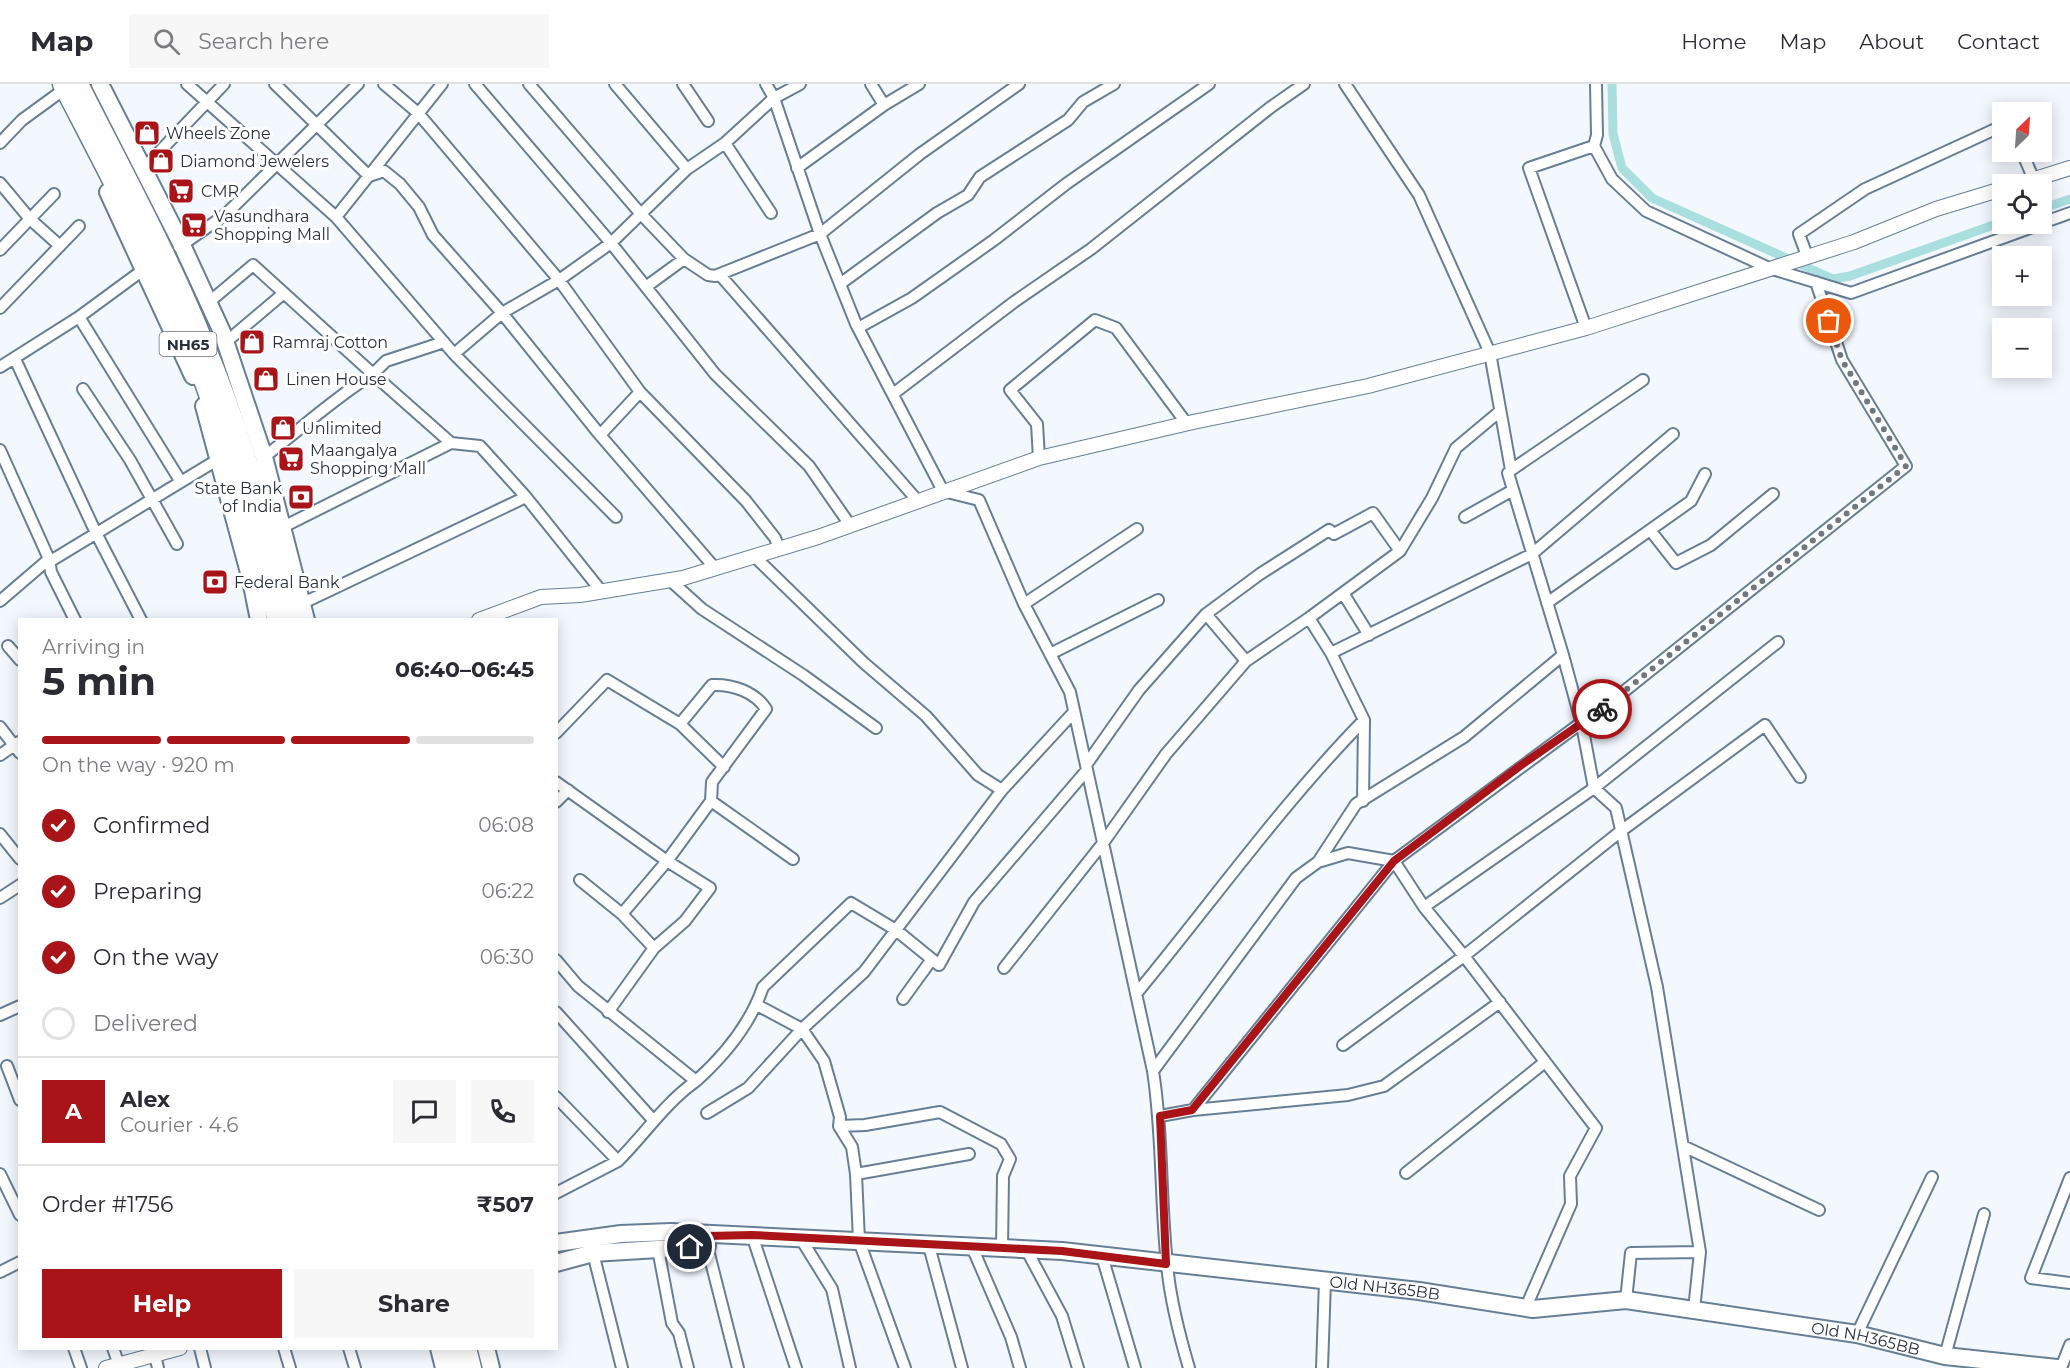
<!DOCTYPE html>
<html lang="en">
<head>
<meta charset="utf-8">
<style>
  :root { --surface:#fff; --page:#f7f7f7; --text:#2b2b33; --muted:#7c7c81; --line:#e1e1e2; --accent:#a81418 }
  body { margin:0; font-family:Montserrat,sans-serif; background:var(--page); color:var(--text); height:100vh; display:flex; flex-direction:column; font-size:22px; white-space:nowrap }
  * { box-sizing:border-box; margin:0 }
  p { font-size:20px; color:var(--muted) }
  .icon { flex:none; width:33px; height:33px; fill:none; stroke:currentColor; stroke-width:2; stroke-linecap:round; stroke-linejoin:round }
  .map { position:relative; flex:1; overflow:hidden }
  .panel { position:absolute; left:18px; top:534px; width:540px; height:732px; display:flex; flex-direction:column; background:var(--surface); border-radius:0px; box-shadow:0 3px 15px #0003 }
  .panel>* { flex:none }
  .needle { width:39px; rotate:25deg }
  .controls { position:absolute; left:1992px; top:18px; display:grid; gap:12px }
  .controls a { display:grid; place-items:center; width:60px; height:60px; border-radius:0px; background:var(--surface); box-shadow:0 3px 15px #0003; font-size:30px }
  .pin { position:absolute; display:grid; place-items:center; width:51px; height:51px; color:#fff; margin:-26px; border:3px solid #fff; border-radius:50%; box-shadow:0 2px 6px #0007 }
  .courier { position:absolute; display:grid; place-items:center; width:60px; height:60px; margin:-30px; border:4px solid #a81418; border-radius:50%; background:#fff; color:#222; box-shadow:0 2px 8px #0007 }
  .summary em { font-style:normal; font-weight:700 }
  .summary div { display:flex; flex-direction:column-reverse }
  .summary { display:flex; align-items:center; justify-content:space-between; height:102px; padding:0 24px }
  h1 { font-size:39px; font-weight:700; line-height:45px }
  .bar { display:grid; grid-template-columns:repeat(4,1fr); gap:9px 6px; align-content:center; height:72px; padding:0 24px }
  .bar i { height:8px; border-radius:4px; background:var(--line) }
  .bar .current { background:var(--accent) }
  .bar p { grid-column:span 4 }
  .line { display:flex; align-items:center; gap:15px; padding:0 24px; border-top:2px solid var(--line) }
  .line div { flex:1 }
  .round { display:grid; place-items:center; flex:none; width:63px; height:63px; border-radius:0px; background:var(--page) }
  ol { padding:0 24px; list-style:none }
  li { display:flex; align-items:center; gap:18px; height:66px }
  li p { margin-inline-start:auto }
  li .icon { padding:6px; border-radius:50%; background:var(--accent); color:#fff; stroke-width:4 }
  li:last-child { color:var(--muted) }
  li i { width:33px; height:33px; border:3px solid var(--line); border-radius:50% }
  .action { display:flex; gap:12px; margin-top:auto; padding:12px 24px }
  .action a { flex:1; height:69px; border-radius:0px; background:var(--accent); color:#fff; font-size:24px; font-weight:700; line-height:69px; text-align:center }
  .action a+a { background:var(--page); color:var(--text) }
  header { display:flex; align-items:center; gap:36px; box-sizing:border-box; height:84px; padding:0 30px; background:var(--surface); border-bottom:2px solid var(--line) }
  header strong { font-size:28px }
  nav { display:flex; gap:33px; margin-inline-start:auto; font-size:21px }
  .search { width:420px; height:54px; background:var(--page); display:flex; align-items:center; gap:15px; box-sizing:border-box; padding:0 21px; border-radius:0px; color:var(--muted); font-size:22px }
  .map>svg:first-child { display:block }
  .lines { fill:none; stroke-linecap:round; stroke-linejoin:round }
  .canal { stroke:#aadfe0; stroke-width:9 }
  .street-casing { stroke:#677e97; stroke-width:14 }
  .secondary-casing { stroke:#677e97; stroke-width:16 }
  .primary-casing { stroke:#677e97; stroke-width:20 }
  .highway-casing { stroke:#677e97; stroke-width:21 }
  .street { stroke:#fff; stroke-width:10 }
  .secondary { stroke:#fff; stroke-width:14 }
  .primary { stroke:#fff; stroke-width:16 }
  .highway { stroke:#fff; stroke-width:18 }
  .done { stroke:#6f7780; stroke-width:6; stroke-dasharray:0 10.8 }
  .route { stroke:#a81418; stroke-width:8 }
  .labels { text-anchor:middle; dominant-baseline:central; stroke-width:6; stroke-linejoin:round; paint-order:stroke }
  .shield { fill:#fff; stroke:#686f76; stroke-width:1.5 }
  .shield-label { font-size:15px; font-weight:bold; fill:#28313c }
  .poi-label { font-size:16px; fill:#28313c; stroke:#fff; text-anchor:start }
  .street-label { font-size:16px; fill:#28313c; stroke:#fff }
</style>
</head>
<body>
<header>
<strong>Map</strong>
<div class="search"><svg class="icon" aria-label="search" viewBox="0 0 24 24"><circle cx="10" cy="10" r="6"/><path d="M15 15l6 6"/></svg>Search here</div>
<nav><a>Home</a><a>Map</a><a>About</a><a>Contact</a></nav>
</header>
<div class="map">
<svg width="2070" height="1284" viewBox="0 0 2070 1284">
  <rect width="100%" height="100%" fill="#f3f8fe"/>
  <g class="lines">
    <!-- canal -->
    <path class="canal" d="M1612 0 1613 50 1622 84 1652 114 1833 195 1850 192 2002 138
      M2042 125 2070 115"/>
    <defs>
      <path id="street" d="M187 0 336 133 454 270 616 433
        M275 0 369 92 384 87 400 100 419 123 433 151 502 229 600 351
        M384 0 418 29 559 196 611 159 715 290 809 382 850 441
        M475 0 611 159 687 85 615 0
        M529 0 640 129 684 175
        M683 0 708 37
        M766 0 774 14 820 150 856 240 943 407 979 416 1024 520 1070 608 1153 987C1163 1051 1160 1116 1167 1180 1170 1216 1179 1250 1189 1284
        M871 0 884 21
        M1345 0 1419 111 1490 269 1511 386 1508 389 1563 571 1582 641 1594 704 1616 724 1657 903 1700 1168 1694 1226
        M0 59 22 36 59 9
        M725 59 771 129
        M1594 62 1612 95 1646 127 1769 184 1851 209 2041 140
        M2022 68 2034 96
        M144 84 224 0
        M797 84 884 21 919 0
        M687 85 725 59 774 14 800 0
        M0 99 30 135 60 162
        M336 133 442 0
        M2042 139 2070 129
        M179 163 225 131 358 0
        M0 166 54 110
        M1807 172 1799 150 1865 105 2002 42
        M720 191 917 416
        M840 200 937 129 968 111 980 93 1068 36 1083 18 1114 0
        M647 202 684 175 708 191 715 192 820 150 920 70 1019 0
        M208 219 253 181 373 290 386 277 444 258
        M0 224 79 142
        M79 233 181 398
        M858 244 912 214 994 156 1066 100 1209 0
        M1586 244 1529 84 1594 62 1597 51 1596 0
        M226 258 284 209
        M454 270 502 229 559 196 640 308 600 351 714 483
        M15 275 96 449 141 536
        M0 283 79 233 147 183
        M83 305 130 376 177 460
        M640 308 746 417 775 454 779 464
        M893 310 1014 218 1091 165 1271 23 1304 0
        M0 366 49 475 51 488 75 536
        M264 373C301 345 334 314 373 290L451 359
        M1039 374 1037 340 1010 306 1095 236 1116 244 1187 340
        M1511 386 1643 296
        M1465 433 1513 406
        M283 443 451 359 480 362 526 413
        M1650 446 1676 479 1711 461 1773 410
        M1400 467 1432 414 1456 364 1499 328
        M754 472 864 579 926 632 978 691 1002 706
        M49 478 217 376
        M671 497 702 525 803 591 876 644
        M1343 509 1369 551
        M0 517 49 475
        M1547 519 1691 417 1705 390
        M301 520 526 413 602 508
        M1024 520 1137 445
        M1206 530 1260 490 1329 446 1334 450 1373 429 1400 467 1309 534
        M8 562 20 576
        M1331 569 1532 470 1673 350
        M1050 570 1158 516
        M1581 639 1394 777 1424 823 1594 704 1778 558
        M680 640 724 683
        M1582 641 1906 382 1842 276 1816 198
        M0 643 20 669
        M556 649 607 596 680 640 712 601C733 600 755 608 766 625L712 698 711 717 793 775
        M0 671 19 658
        M1086 681 1139 606 1206 530 1246 577
        M556 698 667 777 710 804 685 837 654 864 608 928
        M556 718 568 706
        M0 750 20 775
        M580 796 622 830 654 864
        M0 814 20 801
        M1424 823 1464 872 1621 747 1765 641 1800 693
        M622 830 667 777 711 717
        M556 876 578 902 696 997C665 1019 645 1050 618 1077
        M1004 884 1103 759 1166 670 1246 577 1309 534 1331 569 1364 636
        M1136 910C1212 818 1281 721 1364 636L1363 717
        M903 915 932 875
        M757 921 802 945 824 977 840 1033 839 1042 852 1063 856 1090 859 1157 905 1284
        M556 928 654 1037
        M0 931 20 922
        M1343 961 1464 872 1596 1044 1570 1092 1571 1120 1526 1223
        M7 982 20 1016
        M1153 987 1296 794 1318 778 1356 720 1464 653 1563 571
        M696 997C725 971 750 941 763 903L851 819 896 846 939 881 974 818 1087 686
        M556 1013 618 1077 556 1109
        M1193 1026 1348 1011 1384 1002 1500 918
        M707 1029 748 1004 802 945 864 888 1002 706 1073 629
        M1160 1032 1193 1026 1394 777 1348 769 1318 778
        M839 1042 865 1041 940 1028 1001 1060 1010 1075 1003 1092 1002 1165
        M1683 1062 1819 1126
        M1406 1089 1545 978
        M0 1090 20 1131
        M856 1090 969 1070
        M2070 1094 2031 1194 2070 1199
        M752 1151 796 1284
        M801 1155 832 1205 850 1284
        M707 1162 738 1284
        M929 1162 962 1284
        M972 1163 1011 1253 1020 1284
        M658 1165 672 1239 679 1249 688 1284
        M1026 1165 1062 1232 1078 1284
        M593 1169 622 1284
        M1102 1172 1135 1284
        M0 1188 20 1178
        M1626 1216 1631 1169 1700 1168
        M1857 1250 1932 1093
        M74 1264 81 1284
        M113 1264 119 1281
        M200 1264 205 1284
        M284 1264 290 1284
        M349 1264 355 1284
        M155 1271 158 1284
        M1945 1272 1984 1130
        M1322 1284 1325 1197
        M2061 1284 2070 1261"/>
      <path id="secondary" d="M2019 100 2070 84
        M479 536 541 513 580 511 683 494 818 453 1039 374 1193 338 1368 302 1586 244 1854 158 1936 125 2002 105
        M106 1284 180 1264"/>
      <g id="primary">
        <path d="M100 0 182 161 222 248 264 373 306 536"/>
        <path d="M108 108 193 292"/>
        <path d="M204 322 251 496 259 536"/>
        <path id="s1" d="M556 1159 621 1150 671 1148 1062 1167 1419 1207 1533 1225 1626 1216 1857 1250 1945 1272 2057 1284"/>
        <path d="M556 1179 593 1169 707 1162V1152"/>
        <path d="M439 1264 444 1284"/>
        <path d="M486 1264 491 1284"/>
      </g>
      <path id="highway" d="M62 0C110 93 160 186 198 283 230 366 251 451 277 536
        M79 0C122 85 168 169 204 258 242 347 268 442 292 536
        M450 1264 456 1284
        M467 1264 472 1284"/>
    </defs>
    <!-- street casing -->
    <use href="#street" class="street-casing"/>
    <!-- secondary casing -->
    <use href="#secondary" class="secondary-casing"/>
    <!-- primary casing -->
    <use href="#primary" class="primary-casing"/>
    <!-- highway casing -->
    <use href="#highway" class="highway-casing"/>
    <!-- street -->
    <use href="#street" class="street"/>
    <!-- secondary -->
    <use href="#secondary" class="secondary"/>
    <!-- primary -->
    <use href="#primary" class="primary"/>
    <!-- highway -->
    <use href="#highway" class="highway"/>
  </g>
  <g class="lines">
    <!-- done -->
    <path class="done" d="M1602 625 1906 382 1842 276 1829 237"/>
    <!-- route -->
    <path class="route" d="M690 1163 707 1162V1152L752 1151 1062 1167 1166 1180 1160 1032 1192 1026 1394 777 1520 682 1602 625"/>
  </g>
  <!-- icons -->
  <defs>
    <symbol id="shop-square" viewBox="-11 -11 22 22"><rect x="-9" y="-9" width="18" height="18" rx="4" fill="#a81418" stroke="#fff"/><path d="M-5-2.5h2.3a2.7 3.5 0 0 1 5.4 0H5L5.5 6h-11ZM-1.5-2.5h3a1.5 2.3 0 0 0-3 0Z" fill="#fff"/></symbol>
    <symbol id="supermarket-square" viewBox="-11 -11 22 22"><rect x="-9" y="-9" width="18" height="18" rx="4" fill="#a81418" stroke="#fff"/><path d="M-6-5.5h2.5l.6 2H6L4.5 2H-2.5L-4.4-4H-6ZM-1.5 3.2a1.3 1.3 0 1 0 .1 0ZM3 3.2a1.3 1.3 0 1 0 .1 0Z" fill="#fff"/></symbol>
    <symbol id="bank-square" viewBox="-11 -11 22 22"><rect x="-9" y="-9" width="18" height="18" rx="4" fill="#a81418" stroke="#fff"/><path d="M-6-4H6V4H-6ZM0-2.3a2.3 2.3 0 1 0 0 4.6a2.3 2.3 0 1 0 0-4.6Z" fill="#fff"/></symbol>
  </defs>
  <g fill-rule="evenodd">
    <use href="#shop-square" x="132" y="34" width="30" height="30"/>
    <use href="#shop-square" x="146" y="62" width="30" height="30"/>
    <use href="#supermarket-square" x="166" y="92" width="30" height="30"/>
    <use href="#supermarket-square" x="179" y="126" width="30" height="30"/>
    <use href="#shop-square" x="237" y="243" width="30" height="30"/>
    <use href="#shop-square" x="251" y="280" width="30" height="30"/>
    <use href="#shop-square" x="268" y="329" width="30" height="30"/>
    <use href="#supermarket-square" x="276" y="360" width="30" height="30"/>
    <use href="#bank-square" x="286" y="398" width="30" height="30"/>
    <use href="#bank-square" x="200" y="483" width="30" height="30"/>
  </g>
  <g class="labels">
    <!-- shield labels -->
    <rect class="shield" x="159.5" y="248" width="57" height="24" rx="4.5"/>
    <g class="shield-label">
      <text x="188" y="260">NH65</text>
    </g>
    <!-- poi labels -->
    <g class="poi-label">
      <text x="166" y="49">Wheels Zone</text>
      <text x="180" y="77">Diamond Jewelers</text>
      <text x="201" y="107">CMR</text>
      <text x="214" y="132">Vasundhara<tspan x="214" dy="18">Shopping Mall</tspan></text>
      <text x="272" y="258">Ramraj Cotton</text>
      <text x="286" y="295">Linen House</text>
      <text x="302" y="344">Unlimited</text>
      <text x="310" y="366">Maangalya<tspan x="310" dy="18">Shopping Mall</tspan></text>
      <text x="282" y="404" text-anchor="end">State Bank<tspan x="282" dy="18">of India</tspan></text>
      <text x="234" y="498">Federal Bank</text>
    </g>
    <!-- street labels -->
    <g class="street-label">
      <text stroke="none"><textPath href="#s1" startOffset="832">Old NH365BB</textPath></text>
      <text stroke="none"><textPath href="#s1" startOffset="1318">Old NH365BB</textPath></text>
    </g>
  </g>
</svg>
<div class="controls">
<a><svg class="needle" viewBox="-14 -14 28 28"><path d="M0-13l5 13h-10z" fill="#e53935"/><path d="M0 13l5-13h-10z" fill="#7c7c81"/></svg></a>
<a><svg class="icon" aria-label="locate" viewBox="0 0 24 24"><circle cx="12" cy="12" r="6"/><path d="M12 2v4M12 18v4M2 12h4M18 12h4"/></svg></a>
<a>+</a>
<a>−</a>
</div>
<div class="pin" style="left:1829px;top:237px;background:#ea580c"><svg class="icon" aria-label="bag" viewBox="0 0 24 24"><path d="M5 8h14l-1 12H6zM9 8a3 3 0 0 1 6 0"/></svg></div>
<div class="pin" style="left:690px;top:1163px;background:#1f2937"><svg class="icon" aria-label="home" viewBox="0 0 24 24"><path d="M3 11l9-7 9 7M6 9v11h12V9"/></svg></div>
<div class="courier" style="left:1602px;top:625px"><svg class="icon" aria-label="bike" viewBox="0 0 24 24"><circle cx="6" cy="16" r="4"/><circle cx="18" cy="16" r="4"/><path d="M6 16l4-8h5l3 8M10 8l3 8H6M13 5h3"/></svg></div>
<section class="panel">
<div class="summary"><div><h1>5 min</h1><p>Arriving in</p></div><em>06:40–06:45</em></div>
<div class="bar"><i class="current"></i><i class="current"></i><i class="current"></i><i></i><p>On the way · 920 m</p></div>
<ol>
<li><svg class="icon" aria-label="check" viewBox="0 0 24 24"><path d="M5 12l5 5 9-10"/></svg>Confirmed<p>06:08</p></li>
<li><svg class="icon" aria-label="check" viewBox="0 0 24 24"><path d="M5 12l5 5 9-10"/></svg>Preparing<p>06:22</p></li>
<li><svg class="icon" aria-label="check" viewBox="0 0 24 24"><path d="M5 12l5 5 9-10"/></svg>On the way<p>06:30</p></li>
<li><i></i>Delivered</li>
</ol>
<div class="line" style="height:108px"><b class="round" style="background:var(--accent);color:#fff">A</b><div><b>Alex</b><p>Courier · 4.6</p></div><a class="round"><svg class="icon" aria-label="chat" viewBox="0 0 24 24"><path d="M4 5h16v11H9l-5 4z"/></svg></a><a class="round"><svg class="icon" aria-label="phone" viewBox="0 0 24 24"><path d="M5 4h4l2 5-3 2q2 4 5 5l2-3 5 2v4C11 20 4 13 5 4z"/></svg></a></div>
<div class="line" style="height:78px"><div>Order #1756</div><b>₹507</b></div>
<div class="action"><a>Help</a><a>Share</a></div>
</section>
</div>
</body>
</html>
